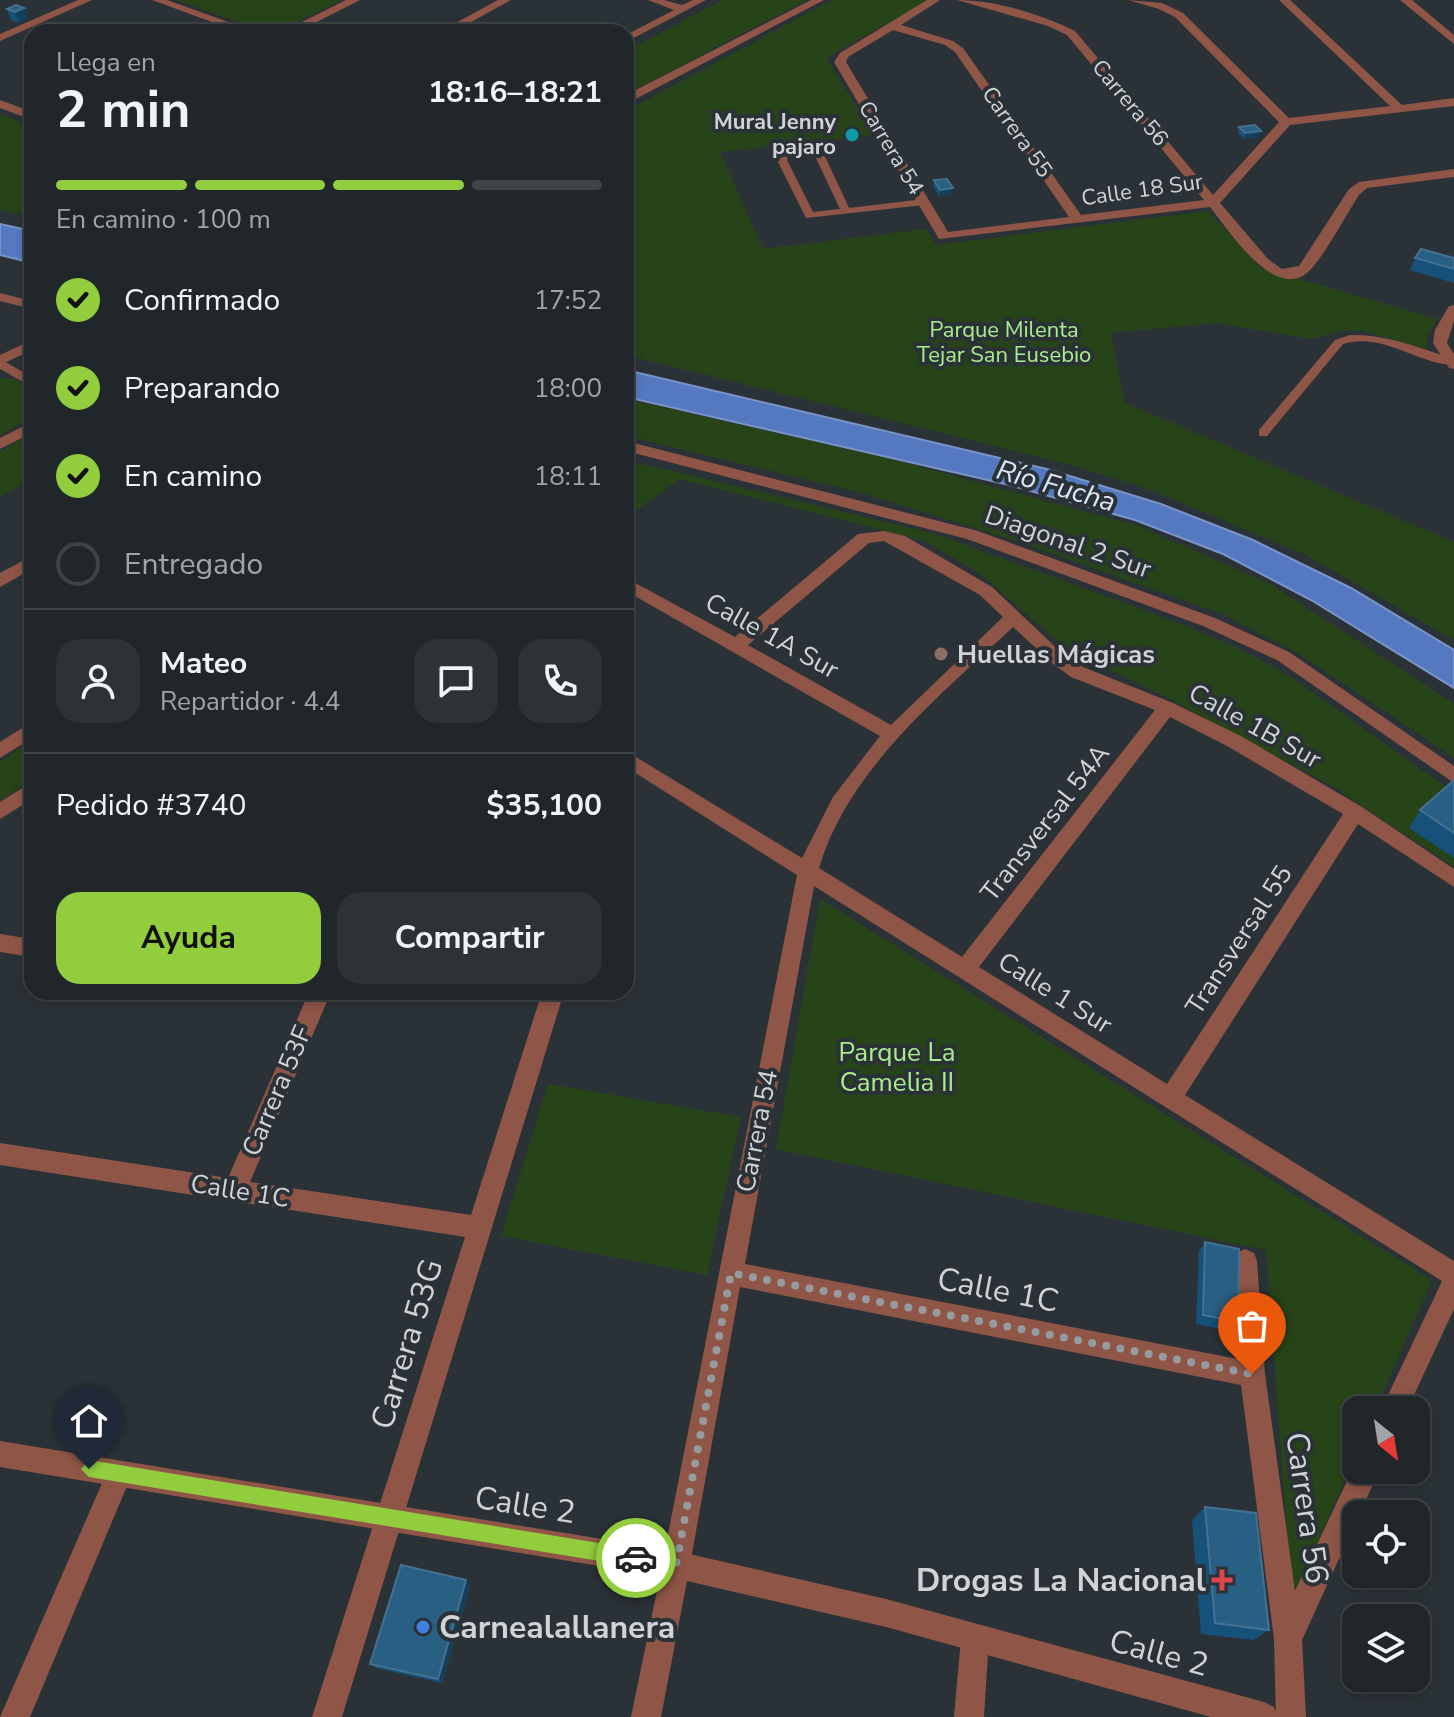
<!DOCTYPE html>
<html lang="es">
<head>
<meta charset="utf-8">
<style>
  :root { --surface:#202629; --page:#2d3235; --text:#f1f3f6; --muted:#a2a5a8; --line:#3d4346; --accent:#92cd3e }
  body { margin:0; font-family:"Nunito Sans",sans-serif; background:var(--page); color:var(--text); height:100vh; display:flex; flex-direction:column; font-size:30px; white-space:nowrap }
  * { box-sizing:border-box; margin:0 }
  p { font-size:26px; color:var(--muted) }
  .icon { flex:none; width:44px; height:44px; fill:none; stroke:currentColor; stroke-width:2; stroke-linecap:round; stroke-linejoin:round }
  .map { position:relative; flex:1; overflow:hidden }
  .drawer { position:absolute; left:24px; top:24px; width:610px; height:976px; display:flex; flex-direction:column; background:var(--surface); border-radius:24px; box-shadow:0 4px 12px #0003,0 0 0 2px var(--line) }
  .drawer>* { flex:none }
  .needle { width:52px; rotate:150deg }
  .fabs { position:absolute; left:1342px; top:1396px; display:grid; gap:16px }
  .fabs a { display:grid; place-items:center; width:88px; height:88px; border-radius:16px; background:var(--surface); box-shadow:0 4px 12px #0003,0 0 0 2px var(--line); font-size:40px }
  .pin { position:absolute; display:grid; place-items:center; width:68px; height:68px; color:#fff; margin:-82px -34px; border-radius:50% 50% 50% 0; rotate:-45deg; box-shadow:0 0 8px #0007 }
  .pin .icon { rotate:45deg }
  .courier { position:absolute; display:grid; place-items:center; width:80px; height:80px; margin:-40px; border:6px solid #92cd3e; border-radius:50%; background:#fff; color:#222; box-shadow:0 2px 10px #0007 }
  .headline em { font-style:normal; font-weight:700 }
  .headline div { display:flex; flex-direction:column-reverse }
  .headline { display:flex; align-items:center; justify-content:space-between; height:136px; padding:0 32px }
  h1 { font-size:52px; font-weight:700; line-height:60px }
  .bar { display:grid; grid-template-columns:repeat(4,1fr); gap:12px 8px; align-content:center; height:96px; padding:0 32px }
  .bar i { height:10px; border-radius:6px; background:var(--line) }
  .bar .selected { background:var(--accent) }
  .bar p { grid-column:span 4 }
  .line { display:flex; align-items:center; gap:20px; padding:0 32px; border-top:2px solid var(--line) }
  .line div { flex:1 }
  .round { display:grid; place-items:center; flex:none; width:84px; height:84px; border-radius:24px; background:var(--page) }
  ol { padding:0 32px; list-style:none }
  li { display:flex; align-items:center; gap:24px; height:88px }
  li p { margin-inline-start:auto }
  li .icon { padding:8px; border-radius:50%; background:var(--accent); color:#111; stroke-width:4 }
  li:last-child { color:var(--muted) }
  li i { width:44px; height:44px; border:4px solid var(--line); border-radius:50% }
  .cta { display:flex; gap:16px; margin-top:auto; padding:16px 32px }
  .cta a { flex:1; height:92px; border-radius:24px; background:var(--accent); color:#111; font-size:32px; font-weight:700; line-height:92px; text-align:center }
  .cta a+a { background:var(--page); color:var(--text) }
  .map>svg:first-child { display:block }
  .green { fill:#274418 }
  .water { fill:#5579c0; stroke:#7a94c7; stroke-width:2 }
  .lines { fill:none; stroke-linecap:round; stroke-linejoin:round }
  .service { fill:#8f5647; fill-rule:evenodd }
  .minor { fill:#8f5647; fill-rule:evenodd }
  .tertiary { fill:#8f5647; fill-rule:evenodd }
  .wall { fill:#155179 }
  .shaded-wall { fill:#153f5a }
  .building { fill:#295f83; stroke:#437191; stroke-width:2 }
  .route { fill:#92cd3e }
  .done { stroke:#969ba0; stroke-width:8; stroke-dasharray:0 14.4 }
  .culture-dot { fill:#0f9aa8; stroke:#2b3237; stroke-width:3 }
  .education-dot { fill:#8d6e63; stroke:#2b3237; stroke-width:3 }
  .health-dot { fill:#e0444e; stroke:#2b3237; stroke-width:3 }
  .shop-dot { fill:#3f7fe0; stroke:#2b3237; stroke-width:3 }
  .labels { text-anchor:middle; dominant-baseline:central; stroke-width:8; stroke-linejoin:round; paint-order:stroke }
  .far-street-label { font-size:22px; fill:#d0d4d8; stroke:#2b3237 }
  .far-poi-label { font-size:22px; font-weight:bold; fill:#d0d4d8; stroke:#2b3237; text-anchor:end }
  .far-park-label { font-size:22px; fill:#aaee8b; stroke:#2b3237 }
  .street-label { font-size:26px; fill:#d0d4d8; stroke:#2b3237 }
  .poi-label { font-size:26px; font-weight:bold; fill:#d0d4d8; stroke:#2b3237; text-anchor:start }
  .park-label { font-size:26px; fill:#aaee8b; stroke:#2b3237 }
  .water-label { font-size:28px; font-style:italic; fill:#dae5f8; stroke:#2b3237 }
  .near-street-label { font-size:32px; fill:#d0d4d8; stroke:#2b3237 }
  .near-poi-label { font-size:32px; font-weight:bold; fill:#d0d4d8; stroke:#2b3237; text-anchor:end }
</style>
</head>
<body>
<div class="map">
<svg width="1454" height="1717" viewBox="0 0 1454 1717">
  <rect width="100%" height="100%" fill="#2b3237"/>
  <!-- green -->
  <path class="green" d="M176 0H342L276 32H267Z
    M723 0H807L626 94V51Z
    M832 0H929L829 56 828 61 874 135 720 152 763 249 926 229 936 245 1208 211 1261 268 1437 319 1427 337V349L1363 331H1339L1311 339 1216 323 1111 333 1125 403 1454 542V640L1306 555 1151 490 1075 466 626 355V111Z
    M0 114 32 127V217L0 210Z
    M0 378 16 380 32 392V418L0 435Z
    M626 399 895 460 1139 526 1272 585 1454 704V758L1298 653 1222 614 1020 542 862 493 626 436Z
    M32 434V479L0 497V451Z
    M626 460 932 533 1171 620 1238 648 1290 676 1454 793V867L1334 787 1164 696 1065 648 982 575 925 541 680 479 626 518Z
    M32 740V778L0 801V762Z
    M820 899 1432 1280 1375 1410H1356V1454L1292 1601 1266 1250 776 1149Z
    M548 1084 741 1117 707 1275 501 1236Z"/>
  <!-- water -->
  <path class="water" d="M0 224 32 231V263L0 255Z
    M626 370 1047 469 1161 504 1253 540 1351 588 1454 650V688L1311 600 1223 554 1135 520 1005 484 626 397Z"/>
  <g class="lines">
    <!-- service -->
    <path class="service" d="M810 145 823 152 849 208 924 199 929 202 924 205 806 218 777 160 785 148ZM809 151 814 154 840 209 813 212 787 160 791 153Z
      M1350 335C1386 334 1420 348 1454 359V365C1417 364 1382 332 1343 344L1267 436H1259V430L1335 340Z"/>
    <!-- minor -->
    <path class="minor" d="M78 0H92L0 41V34Z
      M152 0H167L256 32H239Z
      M346 0H360L297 32H282Z
      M498 0H511L453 32H439Z
      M927 0H940L901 25 953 41 963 48 1081 215 1204 200 1067 35 1048 26 957 0C995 0 1040 14 1075 31L1213 195 1279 122 1175 17 1159 9 1128 0 1162 3 1183 13 1289 118 1390 106 1279 0H1290L1402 105 1454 98V106L1290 125 1220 203 1268 259 1282 269 1299 266 1349 189 1359 182 1454 169V177L1367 188 1359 195C1347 213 1323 259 1308 272 1274 302 1228 229 1210 207L939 239 834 62 840 53ZM893 30 945 45 955 52 1069 217 948 232 846 62 848 57Z
      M1400 0H1412L1454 35V44Z
      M0 100 32 112V120L0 108Z
      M1454 305V321L1447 343 1454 354V369L1449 368 1433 343 1435 330 1449 306Z
      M0 359 32 377V387L0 369Z
      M626 441 978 531 1215 618 1289 652 1454 766V783L1277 660 1203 626 967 539 626 451Z
      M884 531 905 536 992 587 1064 655 1083 667 1173 703 1241 736 1362 807 1454 869V887L1358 824 1185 1095 1454 1261V1309L1407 1410H1381L1442 1281 814 886 745 1264 1238 1359 1233 1261 1236 1253 1245 1249 1254 1253 1257 1261 1265 1374 1295 1591 1356 1462V1470H1379L1360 1514H1356V1522L1302 1640 1306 1717H1276L1274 1639 1241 1385 740 1287 690 1565 686 1575 676 1579 666 1575 662 1565 797 875 626 767V751L802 858 833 797 880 736 626 591V578L735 637 858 534ZM884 541 980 595 1003 617 891 725 748 645 869 543ZM1013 627 1052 663 1071 677 1155 710 962 957 819 868C848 769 941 695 1013 627ZM1170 717 1227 746 1343 814 1167 1084 979 967Z
      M32 556V569L0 587V573Z
      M32 722V738L0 758V742Z
      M32 782V799L0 819V802Z
      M0 934 32 939V957L0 952Z
      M309 992H331L250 1182 471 1215 542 992H564L342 1717H312L465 1237 0 1165V1143L228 1178Z
      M119 1461 128 1465 132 1474 30 1717H0L110 1465Z
      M975 1624 985 1628 989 1638 984 1717H954L961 1638 965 1628Z"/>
    <!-- tertiary -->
    <path class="tertiary" d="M648 0H664L682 5 693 0H706L626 42V35L674 10Z
      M811 0H824L626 104V95Z
      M0 293 32 301V309L0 301Z
      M32 340V350L0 365V355Z
      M32 422V433L0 449V438Z
      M0 1441 676 1551 886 1599 1264 1702 1274 1707 1279 1717H1211L886 1627 687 1581 661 1717H631L660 1576 0 1467Z"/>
  </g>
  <!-- wall -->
  <path class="wall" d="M24 8 28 19 19 23 11 20 7 9Z
    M1239 127 1261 131 1259 137 1244 139 1238 133Z
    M934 180 952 194 939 196 933 186Z
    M1415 258H1454V283L1410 270Z
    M1454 780V858L1409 828 1420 810Z
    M1205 1242 1238 1322 1231 1331 1196 1324 1199 1251Z
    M1205 1507 1269 1630 1253 1640 1201 1634 1192 1520Z
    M466 1580 470 1586 442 1683 376 1668 370 1664Z"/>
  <!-- shaded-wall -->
  <path class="shaded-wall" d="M24 8 28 19 19 23 15 12Z
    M1261 131 1259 137 1244 139 1245 133Z
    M953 188 952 194 939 196 940 190Z
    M466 1580 470 1586 442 1683 438 1679Z"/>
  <!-- building -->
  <path class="building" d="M16 5 24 8 15 12 7 9Z
    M93 26 101 29 94 32 83 30Z
    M334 29 343 32H329Z
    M1255 125 1261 131 1245 133 1239 127Z
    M947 179 953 188 940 190 934 180Z
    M1421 249 1454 258V269L1415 258Z
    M1454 780V833L1420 810Z
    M1205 1242 1239 1249 1238 1322 1203 1315Z
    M1205 1507 1256 1513 1269 1630 1215 1623Z
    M401 1565 466 1580 438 1679 370 1664Z"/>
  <!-- route -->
  <path class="route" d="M89 1460 636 1549 645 1558 636 1567 89 1477 81 1469Z"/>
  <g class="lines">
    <!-- done -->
    <path class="done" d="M636 1558 676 1565 731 1273 1252 1374"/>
  </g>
  <!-- markers -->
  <circle class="culture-dot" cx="852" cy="135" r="8"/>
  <circle class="education-dot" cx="941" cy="654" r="8"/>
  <path class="health-dot" d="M1218 1568h8v8h8v8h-8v8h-8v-8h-8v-8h8z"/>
  <circle class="shop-dot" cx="423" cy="1627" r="8"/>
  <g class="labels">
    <!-- far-street labels -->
    <g class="far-street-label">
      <text transform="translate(1130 103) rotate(50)">Carrera 56</text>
      <text transform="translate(1017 132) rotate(55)">Carrera 55</text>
      <text transform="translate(891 148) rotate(59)">Carrera 54</text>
      <text transform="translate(1142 190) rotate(-8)">Calle 18 Sur</text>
    </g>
    <!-- far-poi labels -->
    <g class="far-poi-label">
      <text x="836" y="122">Mural Jenny<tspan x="836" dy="25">pajaro</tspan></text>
    </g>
    <!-- far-park labels -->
    <g class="far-park-label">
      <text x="1004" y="330">Parque Milenta<tspan x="1004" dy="25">Tejar San Eusebio</tspan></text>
    </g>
    <!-- street labels -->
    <g class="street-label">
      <text transform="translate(1068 542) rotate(19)">Diagonal 2 Sur</text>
      <text transform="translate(772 636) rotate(29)">Calle 1A Sur</text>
      <text transform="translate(1255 726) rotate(29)">Calle 1B Sur</text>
      <text transform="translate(1045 823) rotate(-52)">Transversal 54A</text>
      <text transform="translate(1239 940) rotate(-57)">Transversal 55</text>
      <text transform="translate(1055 993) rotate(32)">Calle 1 Sur</text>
      <text transform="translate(277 1091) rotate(-67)">Carrera 53F</text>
      <text transform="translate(757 1131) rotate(-79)">Carrera 54</text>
      <text transform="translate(240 1191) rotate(9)">Calle 1C</text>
    </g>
    <!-- poi labels -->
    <g class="poi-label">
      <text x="957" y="654">Huellas Mágicas</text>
    </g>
    <!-- park labels -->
    <g class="park-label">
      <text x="897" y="1052">Parque La<tspan x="897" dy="30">Camelia II</tspan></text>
    </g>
    <!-- water labels -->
    <g class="water-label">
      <text transform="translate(1056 486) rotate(16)">Río Fucha</text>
    </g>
    <!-- near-street labels -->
    <g class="near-street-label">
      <text transform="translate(998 1290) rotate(11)">Calle 1C</text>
      <text transform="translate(407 1344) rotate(-73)">Carrera 53G</text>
      <text transform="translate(525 1505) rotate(9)">Calle 2</text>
      <text transform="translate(1307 1508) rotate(82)">Carrera 56</text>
      <text transform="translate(1159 1653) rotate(15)">Calle 2</text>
    </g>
    <!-- near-poi labels -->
    <g class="near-poi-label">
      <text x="1206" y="1580">Drogas La Nacional</text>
      <text x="439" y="1627" text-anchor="start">Carnealallanera</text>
    </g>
  </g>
</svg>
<div class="fabs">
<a><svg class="needle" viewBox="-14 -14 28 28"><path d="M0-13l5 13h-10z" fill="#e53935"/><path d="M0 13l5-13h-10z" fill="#a2a5a8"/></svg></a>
<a><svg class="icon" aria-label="locate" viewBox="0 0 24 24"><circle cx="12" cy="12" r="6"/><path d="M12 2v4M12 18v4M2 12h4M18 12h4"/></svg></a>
<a><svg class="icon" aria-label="layers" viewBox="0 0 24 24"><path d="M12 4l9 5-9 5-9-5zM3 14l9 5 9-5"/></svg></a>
</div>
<div class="pin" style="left:1252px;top:1374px;background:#ea580c"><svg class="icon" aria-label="bag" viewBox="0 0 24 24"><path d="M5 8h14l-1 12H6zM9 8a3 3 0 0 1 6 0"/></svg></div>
<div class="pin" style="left:89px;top:1469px;background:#1f2937"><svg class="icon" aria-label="home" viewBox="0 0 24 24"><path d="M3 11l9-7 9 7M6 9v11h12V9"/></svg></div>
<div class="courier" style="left:636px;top:1558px"><svg class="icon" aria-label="car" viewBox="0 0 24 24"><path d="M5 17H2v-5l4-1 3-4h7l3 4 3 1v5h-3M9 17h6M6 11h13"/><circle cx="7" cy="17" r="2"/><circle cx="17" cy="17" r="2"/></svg></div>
<section class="drawer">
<div class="headline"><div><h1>2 min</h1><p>Llega en</p></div><em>18:16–18:21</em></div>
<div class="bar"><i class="selected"></i><i class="selected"></i><i class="selected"></i><i></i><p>En camino · 100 m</p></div>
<ol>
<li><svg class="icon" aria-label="check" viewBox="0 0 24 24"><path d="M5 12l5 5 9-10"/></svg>Confirmado<p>17:52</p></li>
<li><svg class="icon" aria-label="check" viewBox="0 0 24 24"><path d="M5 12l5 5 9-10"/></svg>Preparando<p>18:00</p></li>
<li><svg class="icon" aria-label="check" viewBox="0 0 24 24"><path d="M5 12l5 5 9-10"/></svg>En camino<p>18:11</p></li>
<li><i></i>Entregado</li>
</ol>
<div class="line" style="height:144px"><a class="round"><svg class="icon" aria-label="person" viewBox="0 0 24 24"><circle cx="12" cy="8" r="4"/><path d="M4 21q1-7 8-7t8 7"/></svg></a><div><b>Mateo</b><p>Repartidor · 4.4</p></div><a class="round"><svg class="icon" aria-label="chat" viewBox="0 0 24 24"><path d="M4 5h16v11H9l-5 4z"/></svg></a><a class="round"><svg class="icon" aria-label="phone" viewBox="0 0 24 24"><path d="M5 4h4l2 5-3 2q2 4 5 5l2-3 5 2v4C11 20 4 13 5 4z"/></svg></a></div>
<div class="line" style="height:104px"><div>Pedido #3740</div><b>$35,100</b></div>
<div class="cta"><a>Ayuda</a><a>Compartir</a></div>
</section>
</div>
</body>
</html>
